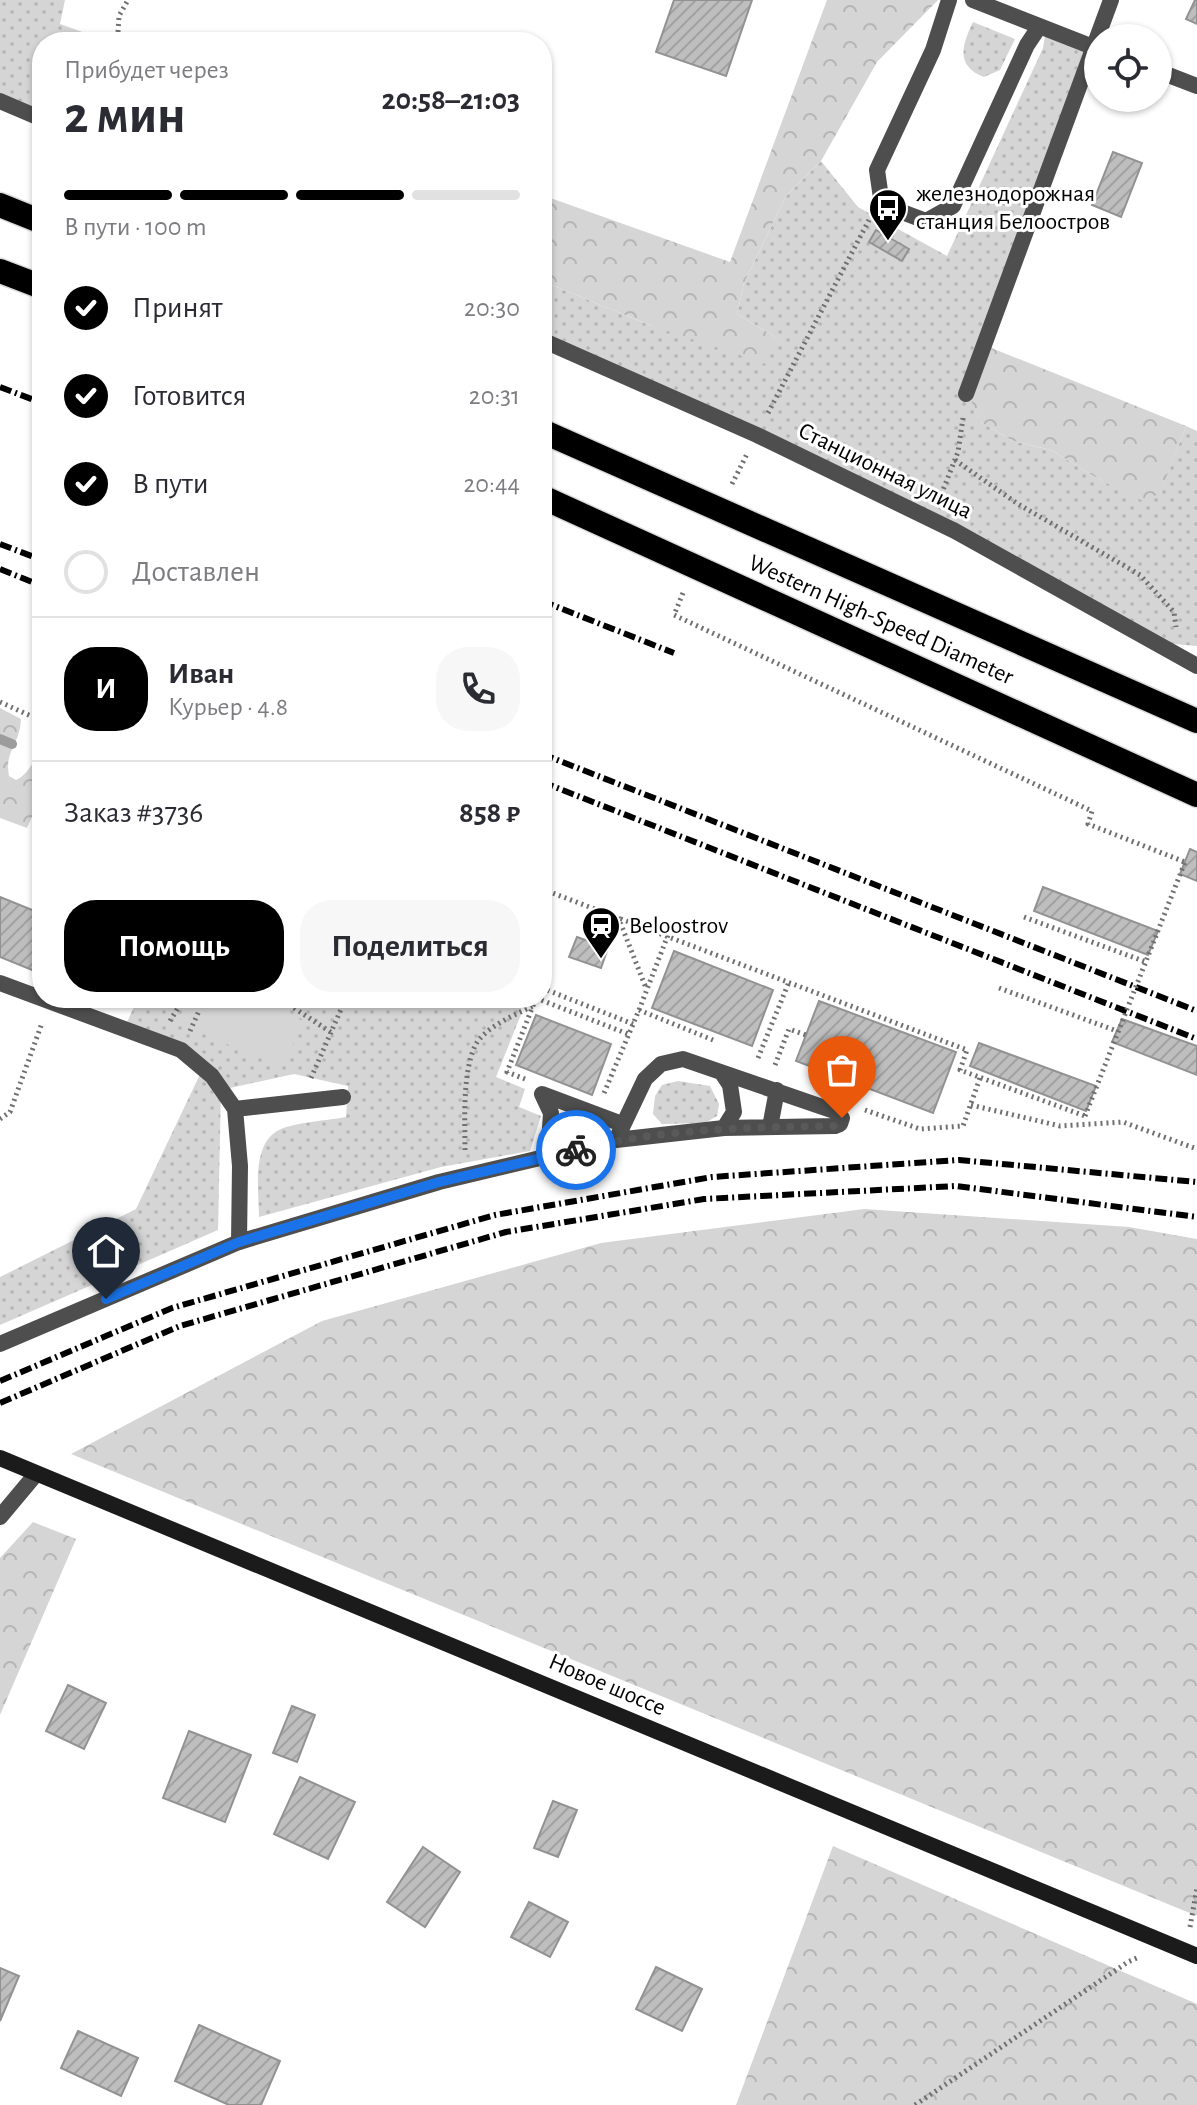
<!DOCTYPE html>
<html lang="ru">
<head>
<meta charset="utf-8">
<style>
  :root { --surface:#fff; --page:#f7f7f7; --text:#2b2b33; --muted:#7c7c81; --line:#e1e1e2; --accent:#000 }
  body { margin:0; font-family:"Alegreya Sans",sans-serif; background:var(--page); color:var(--text); height:100vh; display:flex; flex-direction:column; font-size:30px; white-space:nowrap }
  * { box-sizing:border-box; margin:0 }
  p { font-size:26px; color:var(--muted) }
  .icon { flex:none; width:44px; height:44px; fill:none; stroke:currentColor; stroke-width:2; stroke-linecap:round; stroke-linejoin:round }
  .map { position:relative; flex:1; overflow:hidden }
  .panel { position:absolute; left:32px; top:32px; width:520px; height:976px; display:flex; flex-direction:column; background:var(--surface); border-radius:32px; box-shadow:0 2px 6px #0004 }
  .panel>* { flex:none }
  .tools { position:absolute; left:1084px; top:24px; display:grid; gap:16px }
  .tools a { display:grid; place-items:center; width:88px; height:88px; border-radius:50%; background:var(--surface); box-shadow:0 2px 6px #0004; font-size:40px }
  .pin { position:absolute; display:grid; place-items:center; width:68px; height:68px; color:#fff; margin:-82px -34px; border-radius:50% 50% 50% 0; rotate:-45deg; box-shadow:0 0 8px #0007 }
  .pin .icon { rotate:45deg }
  .courier { position:absolute; display:grid; place-items:center; width:80px; height:80px; margin:-40px; border:6px solid #1a73e8; border-radius:50%; background:#fff; color:#222; box-shadow:0 2px 10px #0007 }
  .head em { font-style:normal; font-weight:700 }
  .head div { display:flex; flex-direction:column-reverse }
  .head { display:flex; align-items:center; justify-content:space-between; height:136px; padding:0 32px }
  h1 { font-size:52px; font-weight:700; line-height:60px }
  .bar { display:grid; grid-template-columns:repeat(4,1fr); gap:12px 8px; align-content:center; height:96px; padding:0 32px }
  .bar i { height:10px; border-radius:6px; background:var(--line) }
  .bar .on { background:var(--accent) }
  .bar p { grid-column:span 4 }
  .line { display:flex; align-items:center; gap:20px; padding:0 32px; border-top:2px solid var(--line) }
  .line div { flex:1 }
  .round { display:grid; place-items:center; flex:none; width:84px; height:84px; border-radius:32px; background:var(--page) }
  ol { padding:0 32px; list-style:none }
  li { display:flex; align-items:center; gap:24px; height:88px }
  li p { margin-inline-start:auto }
  li .icon { padding:8px; border-radius:50%; background:var(--accent); color:#fff; stroke-width:4 }
  li:last-child { color:var(--muted) }
  li i { width:44px; height:44px; border:4px solid var(--line); border-radius:50% }
  .cta { display:flex; gap:16px; margin-top:auto; padding:16px 32px }
  .cta a { flex:1; height:92px; border-radius:32px; background:var(--accent); color:#fff; font-size:32px; font-weight:700; line-height:92px; text-align:center }
  .cta a+a { background:var(--page); color:var(--text) }
  .map>svg:first-child { display:block }
  .grass { fill:url(#grass-dots) }
  .forest { fill:url(#forest-crowns) }
  .green { fill:#d5d5d5 }
  .lines { fill:none; stroke-linecap:round; stroke-linejoin:round }
  .stream { stroke:#9c9c9c; stroke-width:10 }
  .building { fill:url(#building-hatch); stroke:#929292; stroke-width:2 }
  .highway-casing { stroke:#dbdbdb; stroke-width:27 }
  .path { stroke:#707070; stroke-width:5; stroke-dasharray:2 4; stroke-linecap:butt }
  .lane { stroke:#4e4e4e; stroke-width:16 }
  .street { stroke:#4e4e4e; stroke-width:16 }
  .secondary { stroke:#1b1b1b; stroke-width:16 }
  .highway { stroke:#000; stroke-width:24 }
  .rail { stroke:#000; stroke-width:6; stroke-dasharray:12 4 2 4; stroke-linecap:butt }
  .path-bridge { stroke:#707070; stroke-width:5; stroke-dasharray:2 4; stroke-linecap:butt }
  .done { stroke:#595959; stroke-width:8; stroke-dasharray:0 14.4 }
  .route { stroke:#1a73e8; stroke-width:10 }
  .labels { text-anchor:middle; dominant-baseline:central; stroke-width:6; stroke-linejoin:round; paint-order:stroke }
  .poi-label { font-size:24px; fill:#000; stroke:#fff; text-anchor:start }
  .street-label { font-size:24px; fill:#000; stroke:#fff }
</style>
</head>
<body>
<div class="map">
<svg width="1197" height="2105" viewBox="0 0 1197 2105">
  <defs>
    <pattern id="grass-dots" width="8" height="8" patternUnits="userSpaceOnUse" patternTransform="scale(2)"><rect width="8" height="8" fill="#d5d5d5"/><path d="M2 2h.1M6 6h.1" fill="none" stroke="#b5b5b5" stroke-width="1.8" stroke-linecap="round"/></pattern>
    <pattern id="forest-crowns" width="20" height="18" patternUnits="userSpaceOnUse" patternTransform="scale(2)"><rect width="20" height="18" fill="#d5d5d5"/><path d="M2 6a3 3 0 1 1 6 0M12 15a3 3 0 1 1 6 0" fill="none" stroke="#b5b5b5"/></pattern>
    <pattern id="building-hatch" width="6" height="6" patternUnits="userSpaceOnUse" patternTransform="scale(2)"><rect width="6" height="6" fill="#bebebe"/><path d="M-1 1l2-2M0 6l6-6M5 7l2-2" fill="none" stroke="#a2a2a2"/></pattern>
  </defs>
  <rect width="100%" height="100%" fill="#fff"/>
  <!-- grass -->
  <path class="grass" d="M0 0H65L60 24 99 38 94 42H42V119L0 101Z
    M973 22 1015 39 1000 70 984 77C955 66 962 45 973 22Z
    M1046 30 1089 46 968 390 979 421 1013 441 1051 450 1102 481 1160 493 1186 426 1197 431V646L1150 642 955 531 542 340V281L652 326 777 338 737 314 744 283 786 196 821 161 858 207 947 256 1043 48Z
    M138 998H517L522 1012 496 1077 525 1089 519 1107 541 1116 530 1151 441 1167 259 1217C259 1191 251 1144 279 1130 291 1123 331 1120 346 1117L348 1086 294 1074 221 1090 218 1230 0 1325V1277L136 1209 202 1070 124 1029Z
    M678 1081 710 1086 719 1104 717 1116 705 1123 662 1124 653 1114 655 1096 662 1085Z
    M569 1112 602 1125 600 1132 580 1139 565 1137 556 1124 560 1115Z"/>
  <!-- forest -->
  <path class="forest" d="M827 0H938L877 62 821 161 786 196 744 283 737 314 777 338 766 364 652 326 542 281V195L730 262Z
    M984 345 1186 426 1160 494 1141 500 1102 481 1051 450 1013 441 979 421 967 390Z
    M0 708 21 719C20 745 4 751 9 776L16 780C28 775 31 762 42 754V809L35 810 27 828 0 818Z
    M864 1209 1129 1227 1197 1239V1916L71 1454 322 1321 601 1243Z
    M33 1522 76 1539 0 1715V1558Z
    M833 1846 1197 2004V2105H736Z"/>
  <!-- green -->
  <path class="green" d="M194 998H251L303 1021 285 1065H276L182 1025Z"/>
  <g class="lines">
    <!-- stream -->
    <path class="stream" d="M0 739 12 744"/>
  </g>
  <!-- building -->
  <path class="building" d="M674 0H752L726 76 656 52Z
    M1195 0H1197V24L1186 19Z
    M1113 152 1142 163 1121 217 1092 205Z
    M876 230 909 249 902 261 869 242Z
    M1190 849 1197 852V881L1180 874Z
    M1043 887 1158 931 1148 955 1034 911Z
    M0 897 42 914V974L0 957Z
    M577 937 608 948 601 968 569 957Z
    M674 951 773 990 752 1046 652 1008Z
    M819 1001 956 1052 933 1113 796 1061Z
    M536 1015 611 1044 592 1095 516 1065Z
    M1122 1019 1197 1046V1075L1112 1042Z
    M979 1043 1096 1086 1086 1111 970 1066Z
    M68 1685 106 1703 84 1749 46 1731Z
    M292 1706 315 1715 297 1762 273 1753Z
    M189 1731 251 1755 225 1822 163 1798Z
    M300 1777 355 1802 328 1859 274 1834Z
    M553 1801 577 1810 558 1857 534 1848Z
    M423 1847 460 1872 425 1927 387 1902Z
    M529 1902 568 1922 550 1957 511 1937Z
    M656 1967 702 1989 682 2031 636 2009Z
    M0 1968 19 1976 0 2021Z
    M199 2025 280 2061 261 2105H229L175 2081Z
    M78 2031 138 2058 121 2096 61 2068Z"/>
  <g class="lines">
    <defs>
      <path id="highway" d="M0 205 42 222
        M0 271 42 287
        M542 431 1197 721
        M542 497 1197 795"/>
    </defs>
    <!-- highway casing -->
    <use href="#highway" class="highway-casing"/>
    <!-- path -->
    <path class="path" d="M118 32 119 16 128 0
      M768 413 869 220
      M955 460 1018 504 1140 575 1174 612 1176 627
      M732 484 747 454
      M939 500 958 452 963 418
      M683 593 674 615 1092 811 1088 824 1185 862
      M0 702 42 721
      M542 889 967 1050 960 1070 1085 1116
      M618 917 646 988
      M1024 917 1146 962
      M542 988 633 1024
      M999 988 1117 1031
      M279 998 332 1033
      M536 998 628 1034
      M639 1010 668 935
      M170 1021 184 998
      M190 1031 199 1011
      M758 1058 789 982
      M775 1065 789 1029 806 1035
      M311 1078 346 998
      M525 1079 507 1072 536 998
      M604 1093 639 1010 713 1040
      M971 1105 1060 1126 1123 1122 1197 1149
      M865 1110 920 1129 963 1126 980 1078
      M0 1119 10 1112 42 1023
      M465 1150C465 1121 462 1071 476 1044 486 1027 516 1014 533 1006
      M1190 1927 1197 1888
      M915 2105 1128 1962 1139 1957"/>
    <!-- lane -->
    <path class="lane" d="M949 0 933 50 877 170 881 198 902 212 926 221 953 206 1027 45 1039 27
      M0 101 42 119
      M542 340 757 435 955 531 1197 666
      M0 983 181 1050 212 1076 235 1109 240 1166 239 1242 439 1182 616 1140 724 1128 835 1126 840 1124 842 1118 837 1112 683 1059 661 1064 645 1079 616 1140
      M722 1073 730 1085 734 1112 724 1128
      M235 1109 343 1097
      M770 1127 777 1090
      M548 1157 551 1113 542 1094 622 1124"/>
    <!-- street -->
    <path class="street" d="M973 0 1098 49
      M1158 71 1197 86
      M966 394 1111 0
      M0 1344 239 1242
      M0 1517 36 1474"/>
    <!-- secondary -->
    <path class="secondary" d="M0 1458 1197 1956"/>
    <!-- highway -->
    <use href="#highway" class="highway"/>
    <!-- rail -->
    <path class="rail" d="M0 387 42 403
      M0 544 42 560
      M0 569 42 586
      M542 601 674 653
      M542 754 1197 1011
      M542 782 1197 1039
      M0 1381 172 1308 495 1215 712 1177 959 1160 1197 1182
      M0 1403 180 1326 506 1232 704 1199 956 1186 1197 1217"/>
    <!-- path-bridge -->
    <path class="path-bridge" d="M1085 1116 1185 862"/>
  </g>
  <g class="lines">
    <!-- done -->
    <path class="done" d="M576 1150C661 1129 747 1127 835 1126L840 1124 842 1118"/>
    <!-- route -->
    <path class="route" d="M106 1299 239 1242 439 1182 576 1150"/>
  </g>
  <!-- icons -->
  <defs>
    <symbol id="bus-pin" viewBox="-11 -11 22 30"><path d="M0 17L-7.5 6A9.5 9.5 0 1 1 7.5 6Z" fill="#000" stroke="#fff"/><path d="M-5-6H5V4H4V6H2V4H-2V6H-4V4H-5ZM-3.5-4V0h7V-4ZM-3.5 1.2v1.5H-2V1.2ZM2 1.2v1.5H3.5V1.2Z" fill="#fff"/></symbol>
    <symbol id="station-pin" viewBox="-11 -11 22 30"><path d="M0 17L-7.5 6A9.5 9.5 0 1 1 7.5 6Z" fill="#000" stroke="#fff"/><path d="M-3-6H3Q5-6 5-4V2Q5 4 3 4L4.5 6H3L1.5 4h-3L-3 6H-4.5L-3 4Q-5 4-5 2V-4Q-5-6-3-6ZM-3.5-4v3h7v-3ZM-3.5 1v1.5H-2V1ZM2 1v1.5H3.5V1Z" fill="#fff"/></symbol>
  </defs>
  <g fill-rule="evenodd">
    <use href="#bus-pin" x="866" y="186" width="44" height="60"/>
    <use href="#station-pin" x="579" y="904" width="44" height="60"/>
  </g>
  <g class="labels">
    <!-- poi labels -->
    <g class="poi-label">
      <text x="916" y="194">железнодорожная<tspan x="916" dy="28">станция Белоостров</tspan></text>
      <text x="629" y="926">Beloostrov</text>
    </g>
    <!-- street labels -->
    <g class="street-label">
      <text transform="translate(885 471) rotate(26)">Станционная улица</text>
      <text transform="translate(881 620) rotate(24)">Western High-Speed Diameter</text>
      <text transform="translate(607 1685) rotate(23)">Новое шоссе</text>
    </g>
  </g>
</svg>
<div class="tools">
<a><svg class="icon" aria-label="locate" viewBox="0 0 24 24"><circle cx="12" cy="12" r="6"/><path d="M12 2v4M12 18v4M2 12h4M18 12h4"/></svg></a>
</div>
<div class="pin" style="left:842px;top:1118px;background:#ea580c"><svg class="icon" aria-label="bag" viewBox="0 0 24 24"><path d="M5 8h14l-1 12H6zM9 8a3 3 0 0 1 6 0"/></svg></div>
<div class="pin" style="left:106px;top:1299px;background:#1f2937"><svg class="icon" aria-label="home" viewBox="0 0 24 24"><path d="M3 11l9-7 9 7M6 9v11h12V9"/></svg></div>
<div class="courier" style="left:576px;top:1150px"><svg class="icon" aria-label="bike" viewBox="0 0 24 24"><circle cx="6" cy="16" r="4"/><circle cx="18" cy="16" r="4"/><path d="M6 16l4-8h5l3 8M10 8l3 8H6M13 5h3"/></svg></div>
<section class="panel">
<div class="head"><div><h1>2 мин</h1><p>Прибудет через</p></div><em>20:58–21:03</em></div>
<div class="bar"><i class="on"></i><i class="on"></i><i class="on"></i><i></i><p>В пути · 100 m</p></div>
<ol>
<li><svg class="icon" aria-label="check" viewBox="0 0 24 24"><path d="M5 12l5 5 9-10"/></svg>Принят<p>20:30</p></li>
<li><svg class="icon" aria-label="check" viewBox="0 0 24 24"><path d="M5 12l5 5 9-10"/></svg>Готовится<p>20:31</p></li>
<li><svg class="icon" aria-label="check" viewBox="0 0 24 24"><path d="M5 12l5 5 9-10"/></svg>В пути<p>20:44</p></li>
<li><i></i>Доставлен</li>
</ol>
<div class="line" style="height:144px"><b class="round" style="background:var(--accent);color:#fff">И</b><div><b>Иван</b><p>Курьер · 4.8</p></div><a class="round"><svg class="icon" aria-label="phone" viewBox="0 0 24 24"><path d="M5 4h4l2 5-3 2q2 4 5 5l2-3 5 2v4C11 20 4 13 5 4z"/></svg></a></div>
<div class="line" style="height:104px"><div>Заказ #3736</div><b>858 ₽</b></div>
<div class="cta"><a>Помощь</a><a>Поделиться</a></div>
</section>
</div>
</body>
</html>
